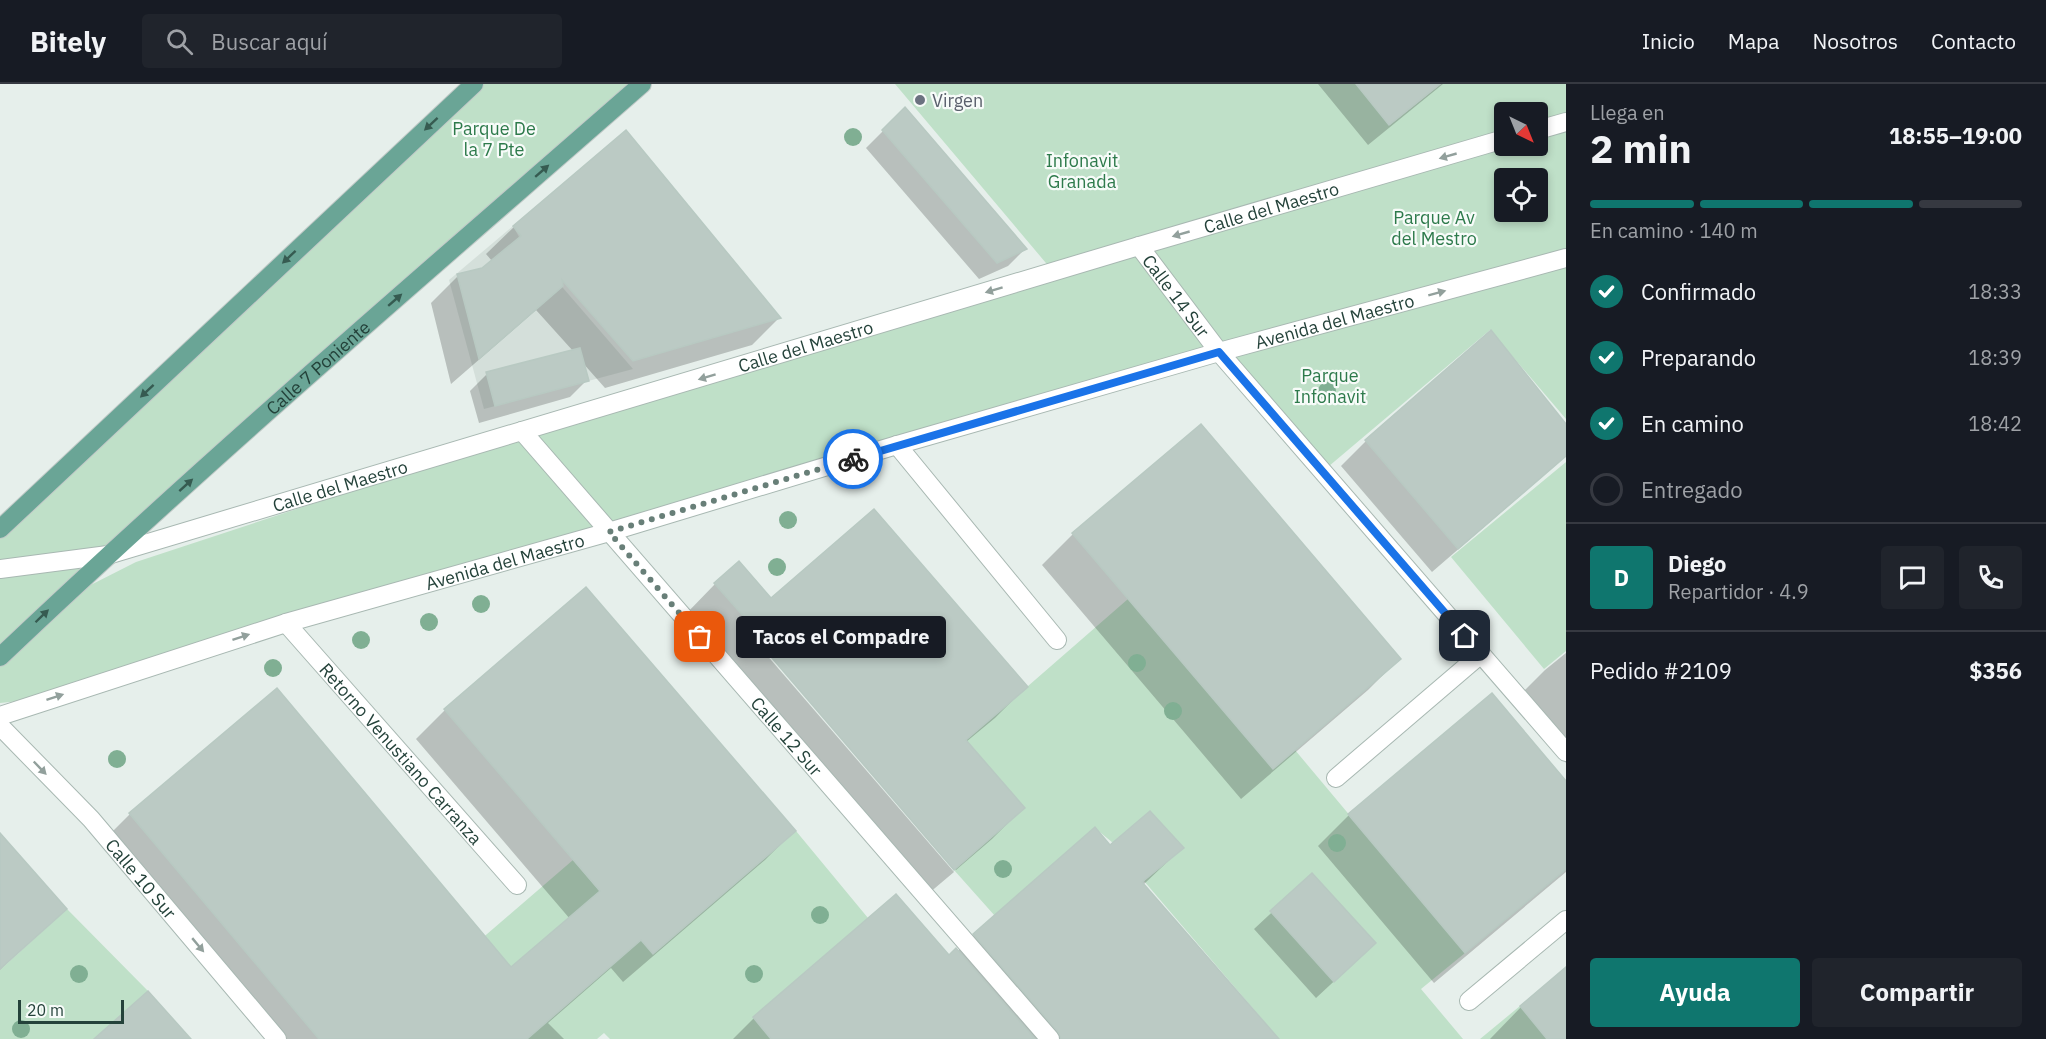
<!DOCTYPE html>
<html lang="es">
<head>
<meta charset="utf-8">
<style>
  :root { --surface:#171b24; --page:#20242c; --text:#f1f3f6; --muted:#9ea1a6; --line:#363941; --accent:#0f766e }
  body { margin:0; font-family:"IBM Plex Sans",sans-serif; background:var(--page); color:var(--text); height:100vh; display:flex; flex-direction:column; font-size:22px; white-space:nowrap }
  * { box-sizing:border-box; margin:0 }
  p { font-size:20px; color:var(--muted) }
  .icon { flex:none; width:33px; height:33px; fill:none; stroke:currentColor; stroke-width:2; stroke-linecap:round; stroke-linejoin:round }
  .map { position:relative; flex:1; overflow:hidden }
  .side { display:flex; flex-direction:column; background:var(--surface); width:480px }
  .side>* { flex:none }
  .needle { width:39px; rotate:137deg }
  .buttons { position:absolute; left:1494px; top:18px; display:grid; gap:12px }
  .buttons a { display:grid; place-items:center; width:54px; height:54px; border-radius:6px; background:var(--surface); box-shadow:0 3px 9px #0003; font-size:30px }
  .scale { position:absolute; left:18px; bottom:15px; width:106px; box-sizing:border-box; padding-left:6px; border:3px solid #24423a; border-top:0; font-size:16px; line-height:21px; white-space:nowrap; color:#24423a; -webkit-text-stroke:4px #f7fbf9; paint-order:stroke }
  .pin { position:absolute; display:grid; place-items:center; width:51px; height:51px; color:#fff; margin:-26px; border-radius:12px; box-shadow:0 3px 9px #0006 }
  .courier { position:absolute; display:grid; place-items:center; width:60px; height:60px; margin:-30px; border:4px solid #1a73e8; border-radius:50%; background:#fff; color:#222; box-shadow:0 2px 8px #0007 }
  .bubble { position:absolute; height:42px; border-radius:6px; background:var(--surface); box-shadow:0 3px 9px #0003; font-size:20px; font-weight:800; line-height:42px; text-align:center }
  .summary em { font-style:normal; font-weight:800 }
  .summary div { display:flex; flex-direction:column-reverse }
  .summary { display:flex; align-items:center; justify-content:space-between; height:102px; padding:0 24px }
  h1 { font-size:39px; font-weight:800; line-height:45px }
  .bar { display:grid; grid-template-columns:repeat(4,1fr); gap:9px 6px; align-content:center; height:72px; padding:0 24px }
  .bar i { height:8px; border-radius:4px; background:var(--line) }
  .bar .on { background:var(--accent) }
  .bar p { grid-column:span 4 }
  .line { display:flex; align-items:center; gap:15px; padding:0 24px; border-top:2px solid var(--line) }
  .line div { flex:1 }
  .round { display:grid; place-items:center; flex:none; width:63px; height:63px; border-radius:6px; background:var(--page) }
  ol { padding:0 24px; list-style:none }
  li { display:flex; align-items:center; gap:18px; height:66px }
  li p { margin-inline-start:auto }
  li .icon { padding:6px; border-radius:50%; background:var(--accent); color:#fff; stroke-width:4 }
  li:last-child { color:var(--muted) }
  li i { width:33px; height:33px; border:3px solid var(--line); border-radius:50% }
  .action { display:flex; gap:12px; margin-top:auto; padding:12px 24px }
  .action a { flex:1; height:69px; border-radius:6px; background:var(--accent); color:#fff; font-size:24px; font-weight:800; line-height:69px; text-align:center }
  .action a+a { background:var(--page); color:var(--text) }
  header { display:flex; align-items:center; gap:36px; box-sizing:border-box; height:84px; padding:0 30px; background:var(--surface); border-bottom:2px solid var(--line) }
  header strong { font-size:28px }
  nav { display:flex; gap:33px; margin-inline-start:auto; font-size:21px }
  .search { width:420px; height:54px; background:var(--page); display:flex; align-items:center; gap:15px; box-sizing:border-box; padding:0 21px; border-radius:6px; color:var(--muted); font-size:22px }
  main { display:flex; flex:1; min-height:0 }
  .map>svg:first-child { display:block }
  .built { fill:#d4dfda }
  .green { fill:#bfe0c8; fill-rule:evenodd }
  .shadow { fill:#0003 }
  .building { fill:#bbcac4; stroke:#b8c9c2; stroke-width:1.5 }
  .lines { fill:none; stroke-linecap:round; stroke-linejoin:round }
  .minor-casing { stroke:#a8b8b2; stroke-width:20 }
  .major-casing { stroke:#c2cac8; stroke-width:20 }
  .minor { stroke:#fff; stroke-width:18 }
  .major { stroke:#6aa596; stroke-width:18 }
  .tree { fill:#80af93 }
  .oneway { fill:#365b51 }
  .oneway2 { fill:#92a09c }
  .done { stroke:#687f78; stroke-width:6; stroke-dasharray:0 10.8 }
  .route { stroke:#1a73e8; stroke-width:8 }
  .worship-dot { fill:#6b7280; stroke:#f7fbf9; stroke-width:2 }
  .labels { text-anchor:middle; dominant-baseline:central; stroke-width:4.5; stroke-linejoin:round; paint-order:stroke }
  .worship-label { font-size:18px; fill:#5b616d; stroke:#f7fbf9; text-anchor:start }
  .park-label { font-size:18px; fill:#2d7a4b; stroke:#f7fbf9 }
  .street-label { font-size:18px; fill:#24423a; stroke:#f7fbf9 }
</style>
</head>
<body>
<header>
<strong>Bitely</strong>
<div class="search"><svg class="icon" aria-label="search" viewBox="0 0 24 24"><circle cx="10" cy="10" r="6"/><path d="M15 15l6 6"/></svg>Buscar aquí</div>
<nav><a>Inicio</a><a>Mapa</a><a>Nosotros</a><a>Contacto</a></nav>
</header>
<main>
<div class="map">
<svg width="1566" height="955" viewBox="0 0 1566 955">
  <rect width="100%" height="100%" fill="#e6efeb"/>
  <!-- built -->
  <path class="built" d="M513 142 519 153 633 285 484 325 449 196Z"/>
  <!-- green -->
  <path class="green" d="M477 0H638L0 569V446Z
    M895 0H1356L1390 41 1441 0H1566V38L1538 46V28H1504V55L1051 185Z
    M1566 40V335L1490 246 1322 388 1219 268 19 617 0 619V577L65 514 136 478 521 351 1504 62H1538V48ZM1504 94H1538V128H1504Z
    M1566 378V567L1544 585 1451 473Z
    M1128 515 1273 684 1295 666 1465 869 1421 905 1463 955H1279L1144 797 1184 764 1150 727 1113 759 1095 744 995 832 954 786 1025 724 966 656Z
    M796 747 868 834 753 933 771 955H610L604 949 597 955H365L573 776 653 870Z
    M67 825 148 907 94 955H0V886Z
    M1520 922 1547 955H1480Z"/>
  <!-- shadow -->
  <path class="shadow" d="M1318 0H1443L1368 61Z
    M905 25 1025 165 1008 182 979 195 866 64Z
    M626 48 779 234 752 261 605 304 582 278 587 296 570 313 479 339 470 307 487 290 573 267 536 226 451 300 431 219 458 192 483 185 492 177 486 170 514 143Z
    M1566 342V372L1432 488 1341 382 1366 357Z
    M1073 450 1399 575 1368 606 1241 715 1042 481Z
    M715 500 771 516 1026 603 995 634 966 658 1023 724 992 755 956 786 744 540H740L954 788 922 815 685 531Z
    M586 505 794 747 765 776 623 898 611 884 548 939 564 955H265L101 759 130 730 276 606 511 885 570 835 416 655 445 626Z
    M1566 569V679L1514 617 1545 586Z
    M1566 700V788L1434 899 1318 762 1349 731Z
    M0 751 65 824 0 886Z
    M1110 763 1182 764 1143 801 1276 955H733L754 934 896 812 948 873 957 868 974 851Z
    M1312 791 1357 876 1316 914 1254 845Z
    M1566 885V955H1490L1521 923Z"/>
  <!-- building -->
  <path class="building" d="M1356 0H1440L1389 41Z
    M905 23 1027 165 997 179 882 46Z
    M626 46 781 234 633 277 562 196 563 202 479 275 457 190 482 184 521 152 513 142Z
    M1491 246 1566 340V372L1458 465 1365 356Z
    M580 264 589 297 495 322 486 288Z
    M1201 340 1401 575 1273 685 1072 449Z
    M874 425 1028 603 966 656 1025 724 954 786 742 539 746 535 714 499 739 477 771 514Z
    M586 503 796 747 653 870 641 856 527 955H319L129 729 277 604 511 883 600 807 444 625Z
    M1492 609 1566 697V785L1465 869 1348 730Z
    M1150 727 1184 764 1142 798 1279 955H1061L1058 948 973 850 1095 743 1110 761Z
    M0 749 67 825 0 885Z
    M1312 789 1376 859 1334 898 1270 827Z
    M896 810 949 871 956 864 1035 955H771L753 933Z
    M1566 883V955H1547L1520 922Z
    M148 907 191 955H94Z"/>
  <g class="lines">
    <defs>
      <g id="minor">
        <path d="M1538 46 1566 38"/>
        <path id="s1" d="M1139 162 1219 268 1566 668"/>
        <path id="s2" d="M522 347 1050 955"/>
        <path d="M897 361 1057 556"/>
        <path id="s3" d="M0 485 108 471 1139 162 1504 55"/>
        <path id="s4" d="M286 539 517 801"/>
        <path id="s5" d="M0 632 286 539 609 448 897 361 1219 268 1566 174"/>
        <path id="s6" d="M0 642 91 735 277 955"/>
        <path d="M1336 694 1481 570"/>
        <path d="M1469 917 1566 836"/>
      </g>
      <g id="major">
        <path d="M0 445 474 0"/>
        <path id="s7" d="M0 573C208 375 426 189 642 0"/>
      </g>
    </defs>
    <!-- minor casing -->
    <use href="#minor" class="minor-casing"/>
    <!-- major casing -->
    <use href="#major" class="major-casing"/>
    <!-- minor -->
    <use href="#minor" class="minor"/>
    <!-- major -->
    <use href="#major" class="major"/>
  </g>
  <!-- trees -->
  <g class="tree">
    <circle cx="853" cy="53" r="9"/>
    <circle cx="1327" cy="307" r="9"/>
    <circle cx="788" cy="436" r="9"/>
    <circle cx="777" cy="483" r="9"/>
    <circle cx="481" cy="520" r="9"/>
    <circle cx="429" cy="538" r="9"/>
    <circle cx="361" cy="556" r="9"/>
    <circle cx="1137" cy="579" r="9"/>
    <circle cx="273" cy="584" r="9"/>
    <circle cx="1173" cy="627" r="9"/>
    <circle cx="117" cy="675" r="9"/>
    <circle cx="1337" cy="759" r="9"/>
    <circle cx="1003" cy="785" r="9"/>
    <circle cx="820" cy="831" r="9"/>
    <circle cx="79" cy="890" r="9"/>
    <circle cx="754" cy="890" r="9"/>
    <circle cx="21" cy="945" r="9"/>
  </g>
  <!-- one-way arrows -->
  <defs><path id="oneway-solid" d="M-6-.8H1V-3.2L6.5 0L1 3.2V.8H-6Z" transform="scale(1.5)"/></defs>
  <g class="oneway">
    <use href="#oneway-solid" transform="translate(431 40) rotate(137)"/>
    <use href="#oneway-solid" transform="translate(542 87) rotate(-41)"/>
    <use href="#oneway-solid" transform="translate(289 173) rotate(137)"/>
    <use href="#oneway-solid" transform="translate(395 216) rotate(-41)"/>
    <use href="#oneway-solid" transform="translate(147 307) rotate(137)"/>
    <use href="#oneway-solid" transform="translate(186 401) rotate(-42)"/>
    <use href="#oneway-solid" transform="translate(42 532) rotate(-44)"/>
  </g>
  <g class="oneway2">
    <use href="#oneway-solid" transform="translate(1448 72) rotate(164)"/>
    <use href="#oneway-solid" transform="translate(1181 150) rotate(164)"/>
    <use href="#oneway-solid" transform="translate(994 206) rotate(163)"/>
    <use href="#oneway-solid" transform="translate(1437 209) rotate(-15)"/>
    <use href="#oneway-solid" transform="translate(707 293) rotate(163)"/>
    <use href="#oneway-solid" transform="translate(241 553) rotate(-18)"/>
    <use href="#oneway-solid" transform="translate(55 613) rotate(-18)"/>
    <use href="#oneway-solid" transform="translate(40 684) rotate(46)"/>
    <use href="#oneway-solid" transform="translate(198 861) rotate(50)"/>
  </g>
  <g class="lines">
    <!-- done -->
    <path class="done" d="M700 553 609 448 853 375"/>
    <!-- route -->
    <path class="route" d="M853 375 1219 268 1465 552"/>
  </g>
  <!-- markers -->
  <circle class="worship-dot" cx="920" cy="16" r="6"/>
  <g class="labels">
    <!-- worship labels -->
    <g class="worship-label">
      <text x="932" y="16">Virgen</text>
    </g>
    <!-- park labels -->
    <g class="park-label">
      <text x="494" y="44">Parque De<tspan x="494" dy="21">la 7 Pte</tspan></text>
      <text x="1082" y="76">Infonavit<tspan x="1082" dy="21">Granada</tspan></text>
      <text x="1434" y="133">Parque Av<tspan x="1434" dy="21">del Mestro</tspan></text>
      <text x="1330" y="291">Parque<tspan x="1330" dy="21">Infonavit</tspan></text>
    </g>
    <!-- street labels -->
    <g class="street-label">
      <text stroke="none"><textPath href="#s3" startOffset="1323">Calle del Maestro</textPath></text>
      <text stroke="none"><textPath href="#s1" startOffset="62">Calle 14 Sur</textPath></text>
      <text stroke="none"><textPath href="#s5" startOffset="1392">Avenida del Maestro</textPath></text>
      <text stroke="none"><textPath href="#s3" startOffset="837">Calle del Maestro</textPath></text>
      <text stroke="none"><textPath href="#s7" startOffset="430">Calle 7 Poniente</textPath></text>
      <text stroke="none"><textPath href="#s3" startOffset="351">Calle del Maestro</textPath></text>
      <text stroke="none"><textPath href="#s5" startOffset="528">Avenida del Maestro</textPath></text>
      <text stroke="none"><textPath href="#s2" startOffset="404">Calle 12 Sur</textPath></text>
      <text stroke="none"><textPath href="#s4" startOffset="174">Retorno Venustiano Carranza</textPath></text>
      <text stroke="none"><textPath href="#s6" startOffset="208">Calle 10 Sur</textPath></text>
    </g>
  </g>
</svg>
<div class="buttons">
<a><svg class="needle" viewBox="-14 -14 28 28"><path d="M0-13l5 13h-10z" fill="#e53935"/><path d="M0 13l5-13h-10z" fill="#9ea1a6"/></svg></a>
<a><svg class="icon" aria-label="locate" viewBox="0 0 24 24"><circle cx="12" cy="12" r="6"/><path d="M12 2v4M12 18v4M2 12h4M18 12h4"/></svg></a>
</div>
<div class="scale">20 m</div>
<div class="pin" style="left:700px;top:553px;background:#ea580c"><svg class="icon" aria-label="bag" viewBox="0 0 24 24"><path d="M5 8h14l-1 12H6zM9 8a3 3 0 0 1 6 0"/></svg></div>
<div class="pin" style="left:1465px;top:552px;background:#1f2937"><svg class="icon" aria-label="home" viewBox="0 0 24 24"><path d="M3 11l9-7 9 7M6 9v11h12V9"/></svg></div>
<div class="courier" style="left:853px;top:375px"><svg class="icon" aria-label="bike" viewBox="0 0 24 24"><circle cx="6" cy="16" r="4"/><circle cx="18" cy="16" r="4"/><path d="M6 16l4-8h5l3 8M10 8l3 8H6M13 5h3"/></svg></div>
<div class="bubble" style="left:736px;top:532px;width:210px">Tacos el Compadre</div>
</div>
<section class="side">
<div class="summary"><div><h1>2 min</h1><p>Llega en</p></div><em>18:55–19:00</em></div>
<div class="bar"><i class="on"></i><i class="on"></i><i class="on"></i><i></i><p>En camino · 140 m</p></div>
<ol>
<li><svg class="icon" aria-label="check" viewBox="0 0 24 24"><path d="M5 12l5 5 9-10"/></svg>Confirmado<p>18:33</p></li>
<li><svg class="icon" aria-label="check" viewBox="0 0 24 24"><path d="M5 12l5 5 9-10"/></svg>Preparando<p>18:39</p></li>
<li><svg class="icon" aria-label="check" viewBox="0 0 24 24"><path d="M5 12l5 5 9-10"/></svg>En camino<p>18:42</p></li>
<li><i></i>Entregado</li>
</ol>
<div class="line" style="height:108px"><b class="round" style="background:var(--accent);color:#fff">D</b><div><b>Diego</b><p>Repartidor · 4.9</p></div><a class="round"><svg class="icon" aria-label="chat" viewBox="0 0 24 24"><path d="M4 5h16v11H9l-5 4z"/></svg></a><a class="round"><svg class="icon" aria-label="phone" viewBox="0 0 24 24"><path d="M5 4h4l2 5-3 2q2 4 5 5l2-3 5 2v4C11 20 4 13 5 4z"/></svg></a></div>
<div class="line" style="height:78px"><div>Pedido #2109</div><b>$356</b></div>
<div class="action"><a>Ayuda</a><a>Compartir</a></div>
</section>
</main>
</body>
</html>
